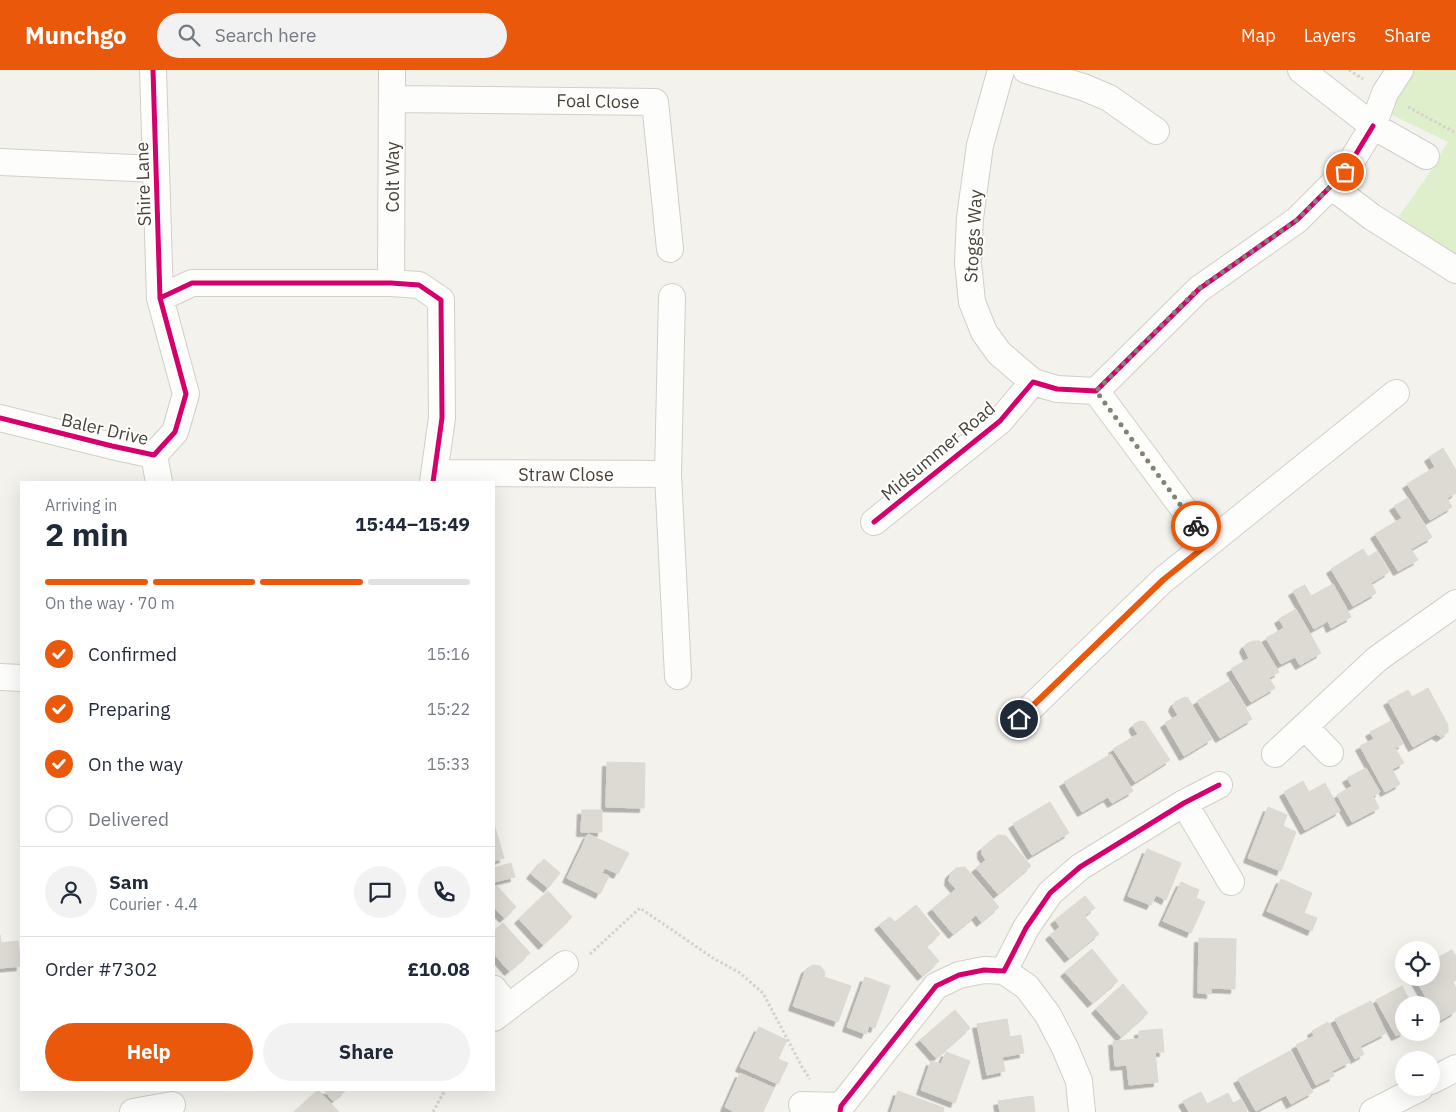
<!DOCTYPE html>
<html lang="en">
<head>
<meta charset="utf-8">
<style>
  :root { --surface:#fff; --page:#f2f2f3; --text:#1f2937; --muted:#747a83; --line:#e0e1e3; --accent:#ea580c }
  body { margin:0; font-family:"IBM Plex Sans",sans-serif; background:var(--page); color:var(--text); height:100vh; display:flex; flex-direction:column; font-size:19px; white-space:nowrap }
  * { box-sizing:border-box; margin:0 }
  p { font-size:16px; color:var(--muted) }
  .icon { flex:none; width:28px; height:28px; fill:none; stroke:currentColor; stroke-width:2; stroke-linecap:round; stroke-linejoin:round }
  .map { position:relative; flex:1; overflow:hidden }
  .side { position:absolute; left:20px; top:411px; width:475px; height:610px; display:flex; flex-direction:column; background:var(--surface); border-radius:0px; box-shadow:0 5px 20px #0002 }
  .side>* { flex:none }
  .fabs { position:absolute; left:1395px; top:871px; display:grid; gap:10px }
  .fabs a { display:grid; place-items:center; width:45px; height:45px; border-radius:50%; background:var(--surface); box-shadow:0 5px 20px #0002; font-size:25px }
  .pin { position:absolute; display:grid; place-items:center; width:42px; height:42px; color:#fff; margin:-21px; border:2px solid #fff; border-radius:50%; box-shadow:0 1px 5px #0007 }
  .courier { position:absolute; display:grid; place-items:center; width:50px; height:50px; margin:-25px; border:4px solid #ea580c; border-radius:50%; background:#fff; color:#222; box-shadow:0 1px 6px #0007 }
  .headline em { font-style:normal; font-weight:700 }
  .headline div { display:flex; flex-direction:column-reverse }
  .headline { display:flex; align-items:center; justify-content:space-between; height:85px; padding:0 25px }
  h1 { font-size:32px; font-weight:700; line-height:38px }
  .bar { display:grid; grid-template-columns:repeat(4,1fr); gap:8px 5px; align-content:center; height:60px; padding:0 25px }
  .bar i { height:6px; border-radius:4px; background:var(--line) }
  .bar .active { background:var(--accent) }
  .bar p { grid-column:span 4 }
  .line { display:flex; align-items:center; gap:12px; padding:0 25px; border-top:1px solid var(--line) }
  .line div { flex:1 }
  .round { display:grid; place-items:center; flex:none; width:52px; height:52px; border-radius:26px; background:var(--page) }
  ol { padding:0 25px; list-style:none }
  li { display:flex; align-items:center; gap:15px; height:55px }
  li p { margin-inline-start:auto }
  li .icon { padding:5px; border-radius:50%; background:var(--accent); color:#fff; stroke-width:4 }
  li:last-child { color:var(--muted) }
  li i { width:28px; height:28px; border:2px solid var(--line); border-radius:50% }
  .primary-button { display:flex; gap:10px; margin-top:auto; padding:10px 25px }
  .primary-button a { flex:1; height:58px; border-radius:30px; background:var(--accent); color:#fff; font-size:20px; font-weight:700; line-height:58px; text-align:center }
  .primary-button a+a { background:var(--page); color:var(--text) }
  header { display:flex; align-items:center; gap:30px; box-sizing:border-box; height:70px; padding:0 25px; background:var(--accent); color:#fff }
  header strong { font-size:24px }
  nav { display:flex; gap:28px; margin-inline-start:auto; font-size:18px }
  .search { width:350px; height:45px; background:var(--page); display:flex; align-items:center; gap:12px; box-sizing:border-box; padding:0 18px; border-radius:28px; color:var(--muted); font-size:19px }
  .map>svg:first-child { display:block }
  .green { fill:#dfefcb }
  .building { fill:#dddad4; stroke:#dbd9d2; filter:url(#shadow) }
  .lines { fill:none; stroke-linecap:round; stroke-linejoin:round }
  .minor-casing { stroke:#d1cfc9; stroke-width:28 }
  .path { stroke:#d3d2cb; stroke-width:3; stroke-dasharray:2.5 2.5; stroke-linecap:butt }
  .minor { stroke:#fdfdfc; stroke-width:26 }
  .cycleway-casing { stroke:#fff; stroke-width:8 }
  .cycleway { stroke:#d6006c; stroke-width:5 }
  .done { stroke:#858176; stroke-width:5; stroke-dasharray:0 9 }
  .route { stroke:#ea580c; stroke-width:6 }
  .labels { text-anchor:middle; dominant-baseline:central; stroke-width:4; stroke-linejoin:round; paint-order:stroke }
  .street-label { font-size:18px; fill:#4a4437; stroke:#fff }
</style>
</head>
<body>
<header>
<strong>Munchgo</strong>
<div class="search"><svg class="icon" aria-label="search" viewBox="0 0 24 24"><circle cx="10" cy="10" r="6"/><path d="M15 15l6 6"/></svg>Search here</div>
<nav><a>Map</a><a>Layers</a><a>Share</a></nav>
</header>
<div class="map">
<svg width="1456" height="1042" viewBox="0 0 1456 1042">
  <defs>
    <filter id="shadow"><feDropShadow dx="-4.5" dy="4.5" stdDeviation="0" flood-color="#0004"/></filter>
  </defs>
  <rect width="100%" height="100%" fill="#f3f2ec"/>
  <!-- green -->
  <path class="green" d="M1409 0H1456V190L1394 153 1424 111 1448 72 1388 43Z"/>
  <!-- building -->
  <path class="building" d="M1443 378 1456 400V423L1447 428 1452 437 1430 450 1407 414 1435 397 1429 387Z
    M1408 428 1432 467 1411 479 1418 490 1398 501 1375 464 1402 448 1394 436Z
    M1363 479 1368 487 1377 481 1389 502 1371 513 1376 523 1353 536 1331 499Z
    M1333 514 1351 547 1331 558 1328 551 1314 559 1293 521 1305 515 1311 526Z
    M1296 539 1321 583 1300 595 1295 587 1281 594 1266 568 1284 558 1279 549Z
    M1253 571H1260L1279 602 1269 608 1275 618 1251 632 1231 599 1249 588 1244 578 1246 574Z
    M1230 611 1252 649 1220 668 1197 631Z
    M1428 618 1448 655V662L1441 667 1436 664 1413 677 1388 631 1408 620 1412 627Z
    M1185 627 1188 628 1212 669 1184 686 1165 653 1178 645 1173 637 1175 632Z
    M1140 651 1145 652 1170 690 1135 712 1113 679 1138 664 1134 658V654Z
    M1391 651 1403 674 1395 678 1404 693 1392 699 1400 714 1385 722 1360 676 1374 669 1370 662Z
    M1111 684 1133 721 1112 733 1108 727 1082 742 1064 712Z
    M607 692 645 693 644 738 606 737Z
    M1366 698 1380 722 1373 726 1379 738 1352 752 1337 725 1352 716 1347 708Z
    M1303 711 1309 722 1325 713 1340 741 1305 760 1284 722Z
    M1050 732 1069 763 1032 785 1013 754Z
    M1268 737 1287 745 1283 756 1296 762 1281 801 1248 788Z
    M582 740H602V762H581Z
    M494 754 504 788 494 791Z
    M588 764 629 783 618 804 605 798 602 803 609 806 600 824 567 808Z
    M998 765 1006 766 1031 796 998 824 976 798 986 790 982 784V778Z
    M1147 779 1181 793 1166 830 1156 825 1151 835 1128 826Z
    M544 789 560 803 548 818 531 804Z
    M511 793 515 807 494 812V798Z
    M965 797 999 837 981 852 976 845 953 864 932 839 956 819 949 811 950 804 956 798Z
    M1281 809 1312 823 1304 843 1317 848 1312 861 1267 841Z
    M1181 812 1199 820 1196 828 1205 832 1191 863 1163 851Z
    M497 816 516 837 504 848 494 837V819Z
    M548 821 572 847 543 875 519 849Z
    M1085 826 1095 838 1084 846 1099 864 1069 888 1050 865 1060 857 1055 850Z
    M916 835 940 864 926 876 939 891 922 906 879 855 890 847 895 852Z
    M503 853 530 883 509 901 494 884V861Z
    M0 865 1 873 18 871 21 896 0 898Z
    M1199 868 1236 869 1235 919 1211 918V924L1198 923Z
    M1092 879 1118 911 1092 933 1065 902Z
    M1452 880 1456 886V910L1453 912 1456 918V941L1439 951 1415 908H1431V891Z
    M813 895 820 896 825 902 824 907 851 916 838 952 793 936 806 899Z
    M865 907 890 916 875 958 869 956 866 964 847 957Z
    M1123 914 1148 943 1121 967 1096 939Z
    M1402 916 1412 935H1404V962L1396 966 1376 930Z
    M1371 931 1386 963 1360 976 1364 984 1355 989 1335 949Z
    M955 940 970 958 936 988 920 970Z
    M1007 949 1010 967 1021 965 1024 983 1002 987 1005 1001 987 1005 977 954Z
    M1328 952 1350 992 1332 1001 1334 1006 1316 1015 1296 975 1314 966 1312 961Z
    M759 957 787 970 778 989 788 993 778 1014 740 997Z
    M1162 959 1164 982H1155L1158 1012 1129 1015 1127 995 1115 996 1113 971 1139 969V961Z
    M1290 981 1313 1022 1291 1034 1286 1025 1256 1041 1238 1009Z
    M946 982 970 991 955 1033 921 1020 931 991 941 994Z
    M740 1003 774 1018 763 1042H734L725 1037Z
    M318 1020 339 1042H294Z
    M324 1020H346L333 1031Z
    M898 1021 944 1038 943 1042H891Z
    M1201 1022 1207 1034 1228 1023 1233 1033 1241 1029 1247 1042H1189L1183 1031Z
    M1033 1026 1035 1042H1000L998 1031Z"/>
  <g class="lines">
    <defs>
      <path id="minor" d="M1001 0 980 75 970 148 968 193 972 232 984 262 999 283 1033 312
        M1026 0 1083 17 1109 28 1156 61
        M1301 0 1373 56 1426 86
        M392 29 655 32 670 179
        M0 92 156 99
        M1331 116 1372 147 1456 200
        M391 213 392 0
        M160 228 192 213H391L419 215 441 230 442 348 433 412
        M1096 321 1209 473
        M0 348 112 376 154 385 175 362 186 324 160 228 153 0
        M154 385 159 412
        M435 403 668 404 672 227
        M668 404 678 606
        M874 452 1000 351 1033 312 1057 319 1096 321 1199 219 1297 150 1345 102 1373 56 1385 23 1400 0
        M0 607 21 608
        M1019 649 1163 510 1396 323
        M1305 657 1330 683
        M1275 684 1377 589 1456 533
        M1184 733 1231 812
        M1004 901 1027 917 1048 945 1065 978 1079 1011 1082 1042
        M494 919 508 937
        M494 948 565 894
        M1431 1011 1456 998
        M802 1035 841 1036
        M133 1042 172 1035
        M840 1042 841 1036 936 916 959 905 984 900 1004 901 1026 858 1050 823 1080 797 1184 733 1219 715
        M1373 1042 1420 1018"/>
    </defs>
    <!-- minor casing -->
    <use href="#minor" class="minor-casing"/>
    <!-- path -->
    <path class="path" d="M1349 0 1363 9
      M1408 37 1456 63
      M590 884 640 838 713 888 740 903 763 923 802 997 810 1009
      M433 1042 445 1020"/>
    <!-- minor -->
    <use href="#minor" class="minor"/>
    <defs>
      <path id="cycleway" d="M160 228 192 213H391L419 215 441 230 442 348 433 412
        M0 348 112 376 154 385 175 362 186 324 160 228 153 0
        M874 452 1000 351 1033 312 1057 319 1096 321 1199 219 1297 150 1345 102 1373 56
        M840 1042 841 1036 936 916 959 905 984 900 1004 901 1026 858 1050 823 1080 797 1184 733 1219 715"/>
    </defs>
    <!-- cycleway casing -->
    <use href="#cycleway" class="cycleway-casing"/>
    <!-- cycleway -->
    <use href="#cycleway" class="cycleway"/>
  </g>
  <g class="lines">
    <!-- done -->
    <path class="done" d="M1196 456 1096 321 1198 219 1297 150 1345 102"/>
    <!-- route -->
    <path class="route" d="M1019 649 1163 510 1209 473 1196 456"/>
  </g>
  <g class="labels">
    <!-- street labels -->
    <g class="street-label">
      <text transform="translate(598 31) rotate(1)">Foal Close</text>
      <text transform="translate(392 107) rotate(-90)">Colt Way</text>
      <text transform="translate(143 114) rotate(-92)">Shire Lane</text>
      <text transform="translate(973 166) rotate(-87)">Stoggs Way</text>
      <text transform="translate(105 359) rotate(13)">Baler Drive</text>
      <text transform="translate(938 381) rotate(-40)">Midsummer Road</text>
      <text x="566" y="404">Straw Close</text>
    </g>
  </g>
</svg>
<div class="fabs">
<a><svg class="icon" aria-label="locate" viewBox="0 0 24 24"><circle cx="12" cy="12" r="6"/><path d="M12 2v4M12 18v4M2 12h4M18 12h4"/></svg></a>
<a>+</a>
<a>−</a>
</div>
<div class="pin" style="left:1345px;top:102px;background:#ea580c"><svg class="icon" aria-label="bag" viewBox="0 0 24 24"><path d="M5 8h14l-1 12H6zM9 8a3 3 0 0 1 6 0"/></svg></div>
<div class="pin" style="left:1019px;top:649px;background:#1f2937"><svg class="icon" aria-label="home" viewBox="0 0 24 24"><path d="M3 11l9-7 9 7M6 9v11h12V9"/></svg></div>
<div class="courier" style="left:1196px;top:456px"><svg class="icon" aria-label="bike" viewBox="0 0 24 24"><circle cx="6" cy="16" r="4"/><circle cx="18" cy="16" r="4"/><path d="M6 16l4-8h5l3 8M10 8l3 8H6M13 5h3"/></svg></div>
<section class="side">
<div class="headline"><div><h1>2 min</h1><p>Arriving in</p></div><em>15:44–15:49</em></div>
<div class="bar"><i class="active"></i><i class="active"></i><i class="active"></i><i></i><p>On the way · 70 m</p></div>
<ol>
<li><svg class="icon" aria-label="check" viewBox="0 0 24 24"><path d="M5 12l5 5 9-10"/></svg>Confirmed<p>15:16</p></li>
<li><svg class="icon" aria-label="check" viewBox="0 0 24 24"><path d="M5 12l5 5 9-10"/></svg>Preparing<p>15:22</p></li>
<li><svg class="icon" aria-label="check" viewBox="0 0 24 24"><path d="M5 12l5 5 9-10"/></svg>On the way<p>15:33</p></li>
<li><i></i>Delivered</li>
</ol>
<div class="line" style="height:90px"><a class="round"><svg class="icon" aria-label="person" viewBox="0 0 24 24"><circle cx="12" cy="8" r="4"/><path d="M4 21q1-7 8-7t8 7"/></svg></a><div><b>Sam</b><p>Courier · 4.4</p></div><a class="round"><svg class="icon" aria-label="chat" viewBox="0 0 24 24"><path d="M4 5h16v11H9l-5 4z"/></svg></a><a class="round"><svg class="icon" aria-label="phone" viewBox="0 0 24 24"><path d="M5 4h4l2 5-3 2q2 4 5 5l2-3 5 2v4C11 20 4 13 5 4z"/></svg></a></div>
<div class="line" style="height:65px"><div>Order #7302</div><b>£10.08</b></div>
<div class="primary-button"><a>Help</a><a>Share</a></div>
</section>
</div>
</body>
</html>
